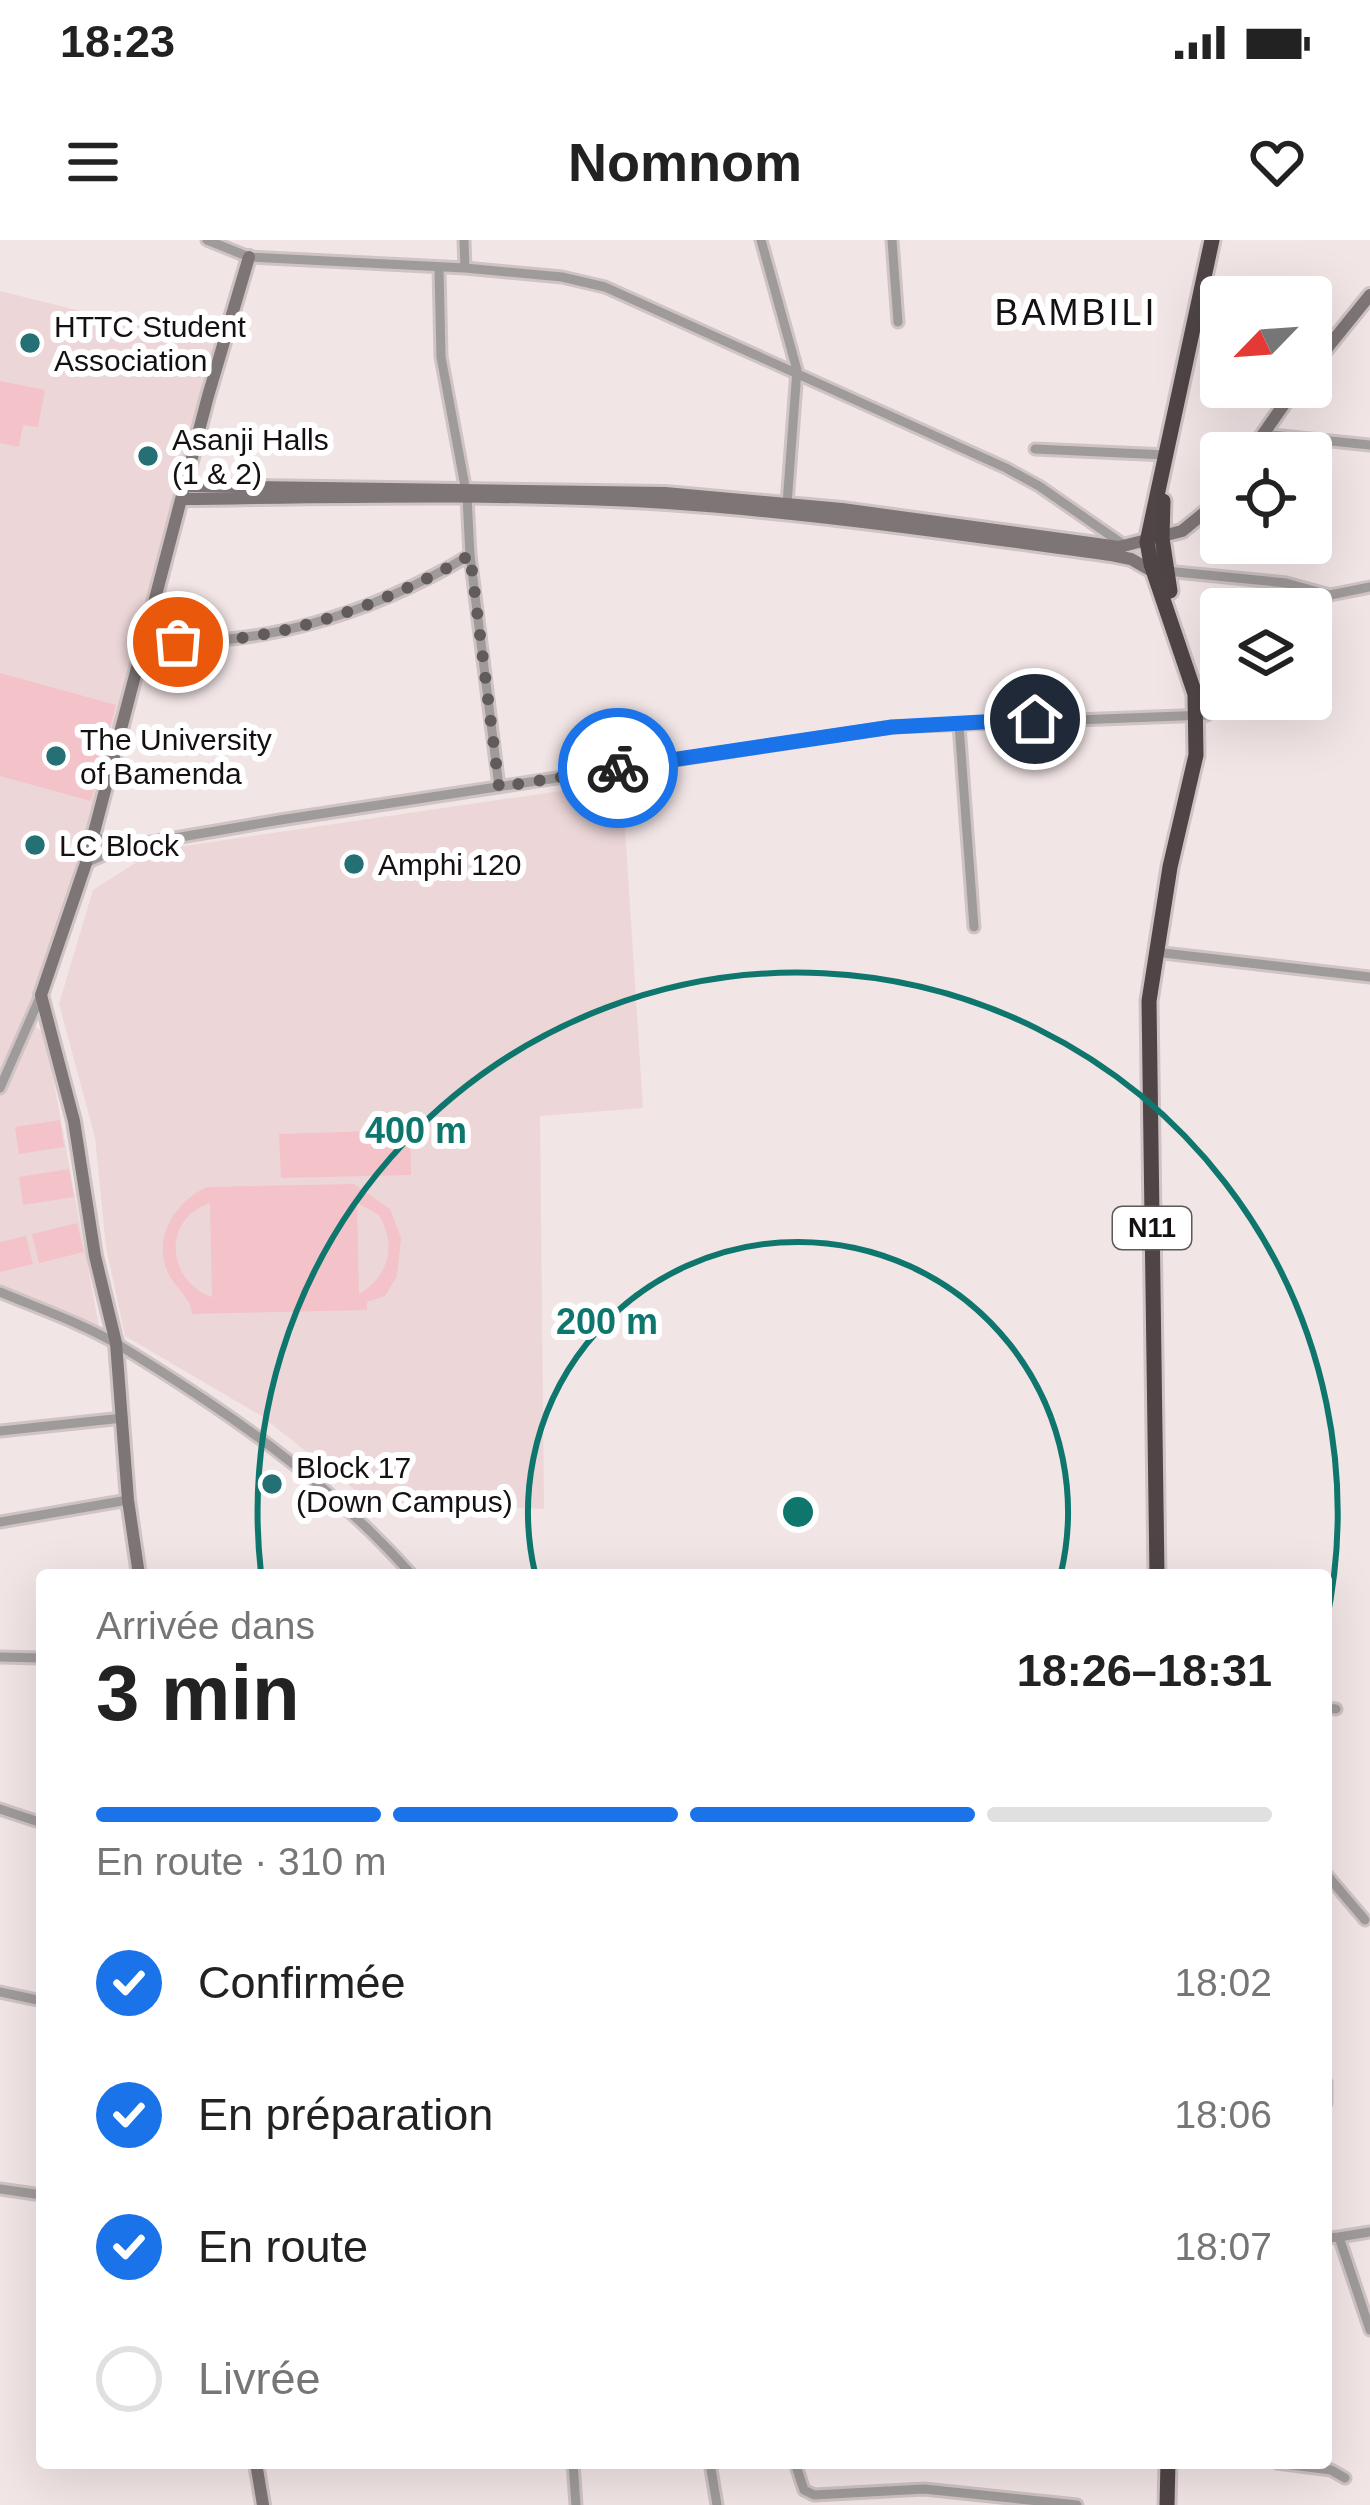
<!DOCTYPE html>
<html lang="fr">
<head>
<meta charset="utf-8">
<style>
  :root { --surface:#fff; --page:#f6f6f6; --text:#222; --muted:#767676; --line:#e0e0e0; --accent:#1a73e8 }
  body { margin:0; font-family:Helvetica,sans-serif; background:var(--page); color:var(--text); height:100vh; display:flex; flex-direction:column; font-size:45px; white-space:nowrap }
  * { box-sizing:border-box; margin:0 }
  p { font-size:39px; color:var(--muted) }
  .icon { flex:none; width:66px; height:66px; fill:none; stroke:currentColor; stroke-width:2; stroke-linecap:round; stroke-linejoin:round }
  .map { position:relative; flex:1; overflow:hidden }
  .drawer { position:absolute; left:36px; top:1329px; width:1296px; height:900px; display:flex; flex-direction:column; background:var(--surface); border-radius:12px; box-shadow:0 12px 48px #0002 }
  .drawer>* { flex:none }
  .needle { width:78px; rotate:245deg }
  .controls { position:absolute; left:1200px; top:36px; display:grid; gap:24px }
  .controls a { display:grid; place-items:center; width:132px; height:132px; border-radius:12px; background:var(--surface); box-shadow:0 12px 48px #0002; font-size:60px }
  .pin { position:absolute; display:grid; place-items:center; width:102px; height:102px; color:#fff; margin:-51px; border:6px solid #fff; border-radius:50%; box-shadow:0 3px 12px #0007 }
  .courier { position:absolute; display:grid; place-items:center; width:120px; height:120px; margin:-60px; border:9px solid #1a73e8; border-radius:50%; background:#fff; color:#222; box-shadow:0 3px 15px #0007 }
  .head em { font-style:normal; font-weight:800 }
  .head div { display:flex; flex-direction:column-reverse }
  .head { display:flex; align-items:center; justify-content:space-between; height:204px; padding:0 60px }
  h1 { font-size:78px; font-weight:800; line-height:90px }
  .bar { display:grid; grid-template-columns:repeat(4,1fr); gap:18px 12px; align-content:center; height:144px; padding:0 60px }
  .bar i { height:15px; border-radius:9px; background:var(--line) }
  .bar .selected { background:var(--accent) }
  .bar p { grid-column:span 4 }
  ol { padding:0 60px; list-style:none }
  li { display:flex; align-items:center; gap:36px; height:132px }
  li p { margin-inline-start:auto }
  li .icon { padding:12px; border-radius:50%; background:var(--accent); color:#fff; stroke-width:4 }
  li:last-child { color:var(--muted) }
  li i { width:66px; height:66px; border:6px solid var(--line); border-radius:50% }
  .status { display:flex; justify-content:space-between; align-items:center; height:84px; padding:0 60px; background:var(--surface); direction:ltr }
  .status svg { height:33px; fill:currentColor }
  header { display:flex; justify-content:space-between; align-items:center; height:156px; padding:0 60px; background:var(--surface); font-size:54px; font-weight:800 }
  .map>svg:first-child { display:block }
  .built { fill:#ecd6d8 }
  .green { fill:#f3c3c9; fill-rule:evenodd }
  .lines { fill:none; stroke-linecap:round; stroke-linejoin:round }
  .street-casing { stroke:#cfc3c4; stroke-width:15 }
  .secondary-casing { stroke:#cfc3c4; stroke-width:18 }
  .highway-casing { stroke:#cfc3c4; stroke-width:21 }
  .street { stroke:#a09b9b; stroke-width:9 }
  .secondary { stroke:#7d7576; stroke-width:12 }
  .highway { stroke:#4f4546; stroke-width:15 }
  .done { stroke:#625b5c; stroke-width:12; stroke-dasharray:0 21.6 }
  .route { stroke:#1a73e8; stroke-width:15 }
  .ring { fill:none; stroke:#0f766e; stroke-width:6 }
  .poi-dot { fill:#257074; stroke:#fff; stroke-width:4.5 }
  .labels { text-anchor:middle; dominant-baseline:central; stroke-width:12; stroke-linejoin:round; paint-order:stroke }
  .shield { fill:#fff; stroke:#5b5859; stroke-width:3 }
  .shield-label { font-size:27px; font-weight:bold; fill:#151112 }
  .poi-label { font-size:30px; fill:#151112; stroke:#fff; text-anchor:start }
  .quarter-label { font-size:36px; letter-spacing:3px; fill:#151112; stroke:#fff }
  .centre { fill:#0f766e; stroke:#fff; stroke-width:6 }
  .ring-label { font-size:36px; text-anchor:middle; font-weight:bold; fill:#0f766e; stroke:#fff; stroke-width:12; stroke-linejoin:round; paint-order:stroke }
</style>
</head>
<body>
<div class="status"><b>18:23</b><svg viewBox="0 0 49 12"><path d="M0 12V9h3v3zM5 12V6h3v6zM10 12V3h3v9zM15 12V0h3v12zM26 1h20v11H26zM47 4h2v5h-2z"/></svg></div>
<header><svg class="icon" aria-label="menu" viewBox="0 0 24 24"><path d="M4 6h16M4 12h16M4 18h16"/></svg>Nomnom<svg class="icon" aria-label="heart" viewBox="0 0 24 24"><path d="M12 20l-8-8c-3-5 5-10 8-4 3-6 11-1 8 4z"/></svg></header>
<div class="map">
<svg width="1370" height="2265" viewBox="0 0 1370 2265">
  <rect width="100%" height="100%" fill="#f2e5e6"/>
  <!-- built -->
  <path class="built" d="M0 51 226 107 71 668 25 778 45 794 99 1087 0 1060Z
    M622 542 643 868 540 876 544 1269 370 1262 260 1175 125 1096 106 1007 95 897 59 764 93 650 156 610Z"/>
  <!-- green -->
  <path class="green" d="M0 141 45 150 38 187 23 185 19 207 0 203Z
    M0 433 116 465 91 561 0 536Z
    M60 880 64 907 19 914 15 887Z
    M410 890 411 935 281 938 279 894Z
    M69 929 74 957 23 965 19 937Z
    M354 944 390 969 401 998 397 1036 385 1056 367 1062V1070L192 1074C191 1057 175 1048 168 1033 152 999 175 961 207 947ZM210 963 212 1056 211 1057C166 1039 162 979 210 963ZM357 963 379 975C397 1006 389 1036 359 1054Z
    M77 983 84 1012 39 1023 32 994Z
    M26 996 33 1024 0 1032V1002Z"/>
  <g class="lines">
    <defs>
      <path id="street" d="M207 0 249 17 465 28 562 37 605 47 1006 228 1039 246 1124 305
        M464 0 465 28
        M761 0 797 130 787 264
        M892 0 898 82
        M439 28 441 117 467 257 470 315 499 547
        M1262 194 1370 205
        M1035 209 1166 215
        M1166 331 1286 343 1330 355 1370 347
        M146 399C257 411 375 372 470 315
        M959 485 974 687
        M91 595 122 607
        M86 623 122 607 280 580 892 487 1207 475
        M1155 712 1370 737
        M0 848 41 755
        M0 1052C38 1068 81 1083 117 1104 224 1169 329 1241 412 1335
        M0 1191 123 1178
        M0 1282 128 1260
        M0 1417 42 1418
        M1326 1468 1336 1469
        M0 1569 42 1583
        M1326 1634 1365 1680
        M0 1752 42 1761
        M1326 1842V1863
        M0 1949 42 1955
        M1339 1997 1370 1992
        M1326 1998 1339 1997 1370 2090
        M573 2223 576 2265
        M710 2223 717 2265
        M795 2223 804 2250 814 2255 924 2249 1077 2265
        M1277 2223 1331 2230 1345 2238"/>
      <path id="secondary" d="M1311 128 1370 55
        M1250 213 1296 147
        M186 246 665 253 842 269 1119 307 1182 291 1221 259
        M183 259C344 257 506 253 667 263 816 273 963 295 1111 315L1131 319 1152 331
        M139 1335 128 1260 116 1103 95 1016 74 881 41 755 86 623 208 156 249 17
        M256 2223 263 2265"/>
      <path id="highway" d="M1163 261 1162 298 1170 351
        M1157 1335 1149 761 1170 627 1196 515 1195 454 1151 324 1147 302 1212 0
        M1167 2265 1168 2223"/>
    </defs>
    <!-- street casing -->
    <use href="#street" class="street-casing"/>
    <!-- secondary casing -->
    <use href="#secondary" class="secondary-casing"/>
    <!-- highway casing -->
    <use href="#highway" class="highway-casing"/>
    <!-- street -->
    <use href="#street" class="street"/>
    <!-- secondary -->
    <use href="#secondary" class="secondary"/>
    <!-- highway -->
    <use href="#highway" class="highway"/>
  </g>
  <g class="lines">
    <!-- done -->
    <path class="done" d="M178 402C278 403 384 366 470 315L499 547 618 528"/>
    <!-- route -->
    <path class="route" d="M618 528 892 487 1035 479"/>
  </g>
  <!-- distance rings -->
  <g class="ring">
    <path d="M535 1333A270 270 0 1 1 1061 1333"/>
    <path d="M261 1333A540 540 0 1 1 1326 1384"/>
  </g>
  <!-- markers -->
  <g class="poi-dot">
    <circle cx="30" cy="103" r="12"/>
    <circle cx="148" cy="216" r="12"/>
    <circle cx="56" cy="516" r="12"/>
    <circle cx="35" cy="605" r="12"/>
    <circle cx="354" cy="624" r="12"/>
    <circle cx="272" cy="1244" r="12"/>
  </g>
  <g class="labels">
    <!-- shield labels -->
    <rect class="shield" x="1113" y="967" width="78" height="42" rx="9"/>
    <g class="shield-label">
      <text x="1152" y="988">N11</text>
    </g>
    <!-- poi labels -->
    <g class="poi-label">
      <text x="54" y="86">HTTC Student<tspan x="54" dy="34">Association</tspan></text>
      <text x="172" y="199">Asanji Halls<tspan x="172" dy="34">(1 &amp; 2)</tspan></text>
      <text x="80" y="499">The University<tspan x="80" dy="34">of Bamenda</tspan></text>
      <text x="59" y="605">LC Block</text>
      <text x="378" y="624">Amphi 120</text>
      <text x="296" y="1227">Block 17<tspan x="296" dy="34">(Down Campus)</tspan></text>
    </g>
    <!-- quarter labels -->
    <g class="quarter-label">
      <text x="1076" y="72">BAMBILI</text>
    </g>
  </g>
  <circle cx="798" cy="1272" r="18" class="centre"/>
  <g class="ring-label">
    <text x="416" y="903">400 m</text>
    <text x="607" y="1094">200 m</text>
  </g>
</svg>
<div class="controls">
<a><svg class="needle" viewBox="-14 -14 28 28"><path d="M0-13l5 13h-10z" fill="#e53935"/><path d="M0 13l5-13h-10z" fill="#767676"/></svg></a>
<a><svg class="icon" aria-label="locate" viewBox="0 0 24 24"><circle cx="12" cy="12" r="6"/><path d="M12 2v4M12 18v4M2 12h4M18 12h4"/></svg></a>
<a><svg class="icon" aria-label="layers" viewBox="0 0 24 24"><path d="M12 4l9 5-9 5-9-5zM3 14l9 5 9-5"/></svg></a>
</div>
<div class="pin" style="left:178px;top:402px;background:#ea580c"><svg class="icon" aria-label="bag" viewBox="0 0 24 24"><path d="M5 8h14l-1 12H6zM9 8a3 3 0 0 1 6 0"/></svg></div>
<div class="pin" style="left:1035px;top:479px;background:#1f2937"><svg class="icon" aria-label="home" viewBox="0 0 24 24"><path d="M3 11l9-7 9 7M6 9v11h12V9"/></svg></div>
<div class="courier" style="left:618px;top:528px"><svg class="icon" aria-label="bike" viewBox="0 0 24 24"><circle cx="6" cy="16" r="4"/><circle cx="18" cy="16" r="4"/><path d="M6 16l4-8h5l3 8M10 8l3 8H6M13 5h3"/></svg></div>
<section class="drawer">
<div class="head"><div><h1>3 min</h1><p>Arrivée dans</p></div><em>18:26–18:31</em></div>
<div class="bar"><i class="selected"></i><i class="selected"></i><i class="selected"></i><i></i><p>En route · 310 m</p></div>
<ol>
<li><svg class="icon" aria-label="check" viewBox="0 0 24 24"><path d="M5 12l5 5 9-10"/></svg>Confirmée<p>18:02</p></li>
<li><svg class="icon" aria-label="check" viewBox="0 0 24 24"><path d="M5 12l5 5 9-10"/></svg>En préparation<p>18:06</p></li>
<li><svg class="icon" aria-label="check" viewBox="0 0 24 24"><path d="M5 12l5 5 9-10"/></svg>En route<p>18:07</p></li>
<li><i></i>Livrée</li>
</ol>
</section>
</div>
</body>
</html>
